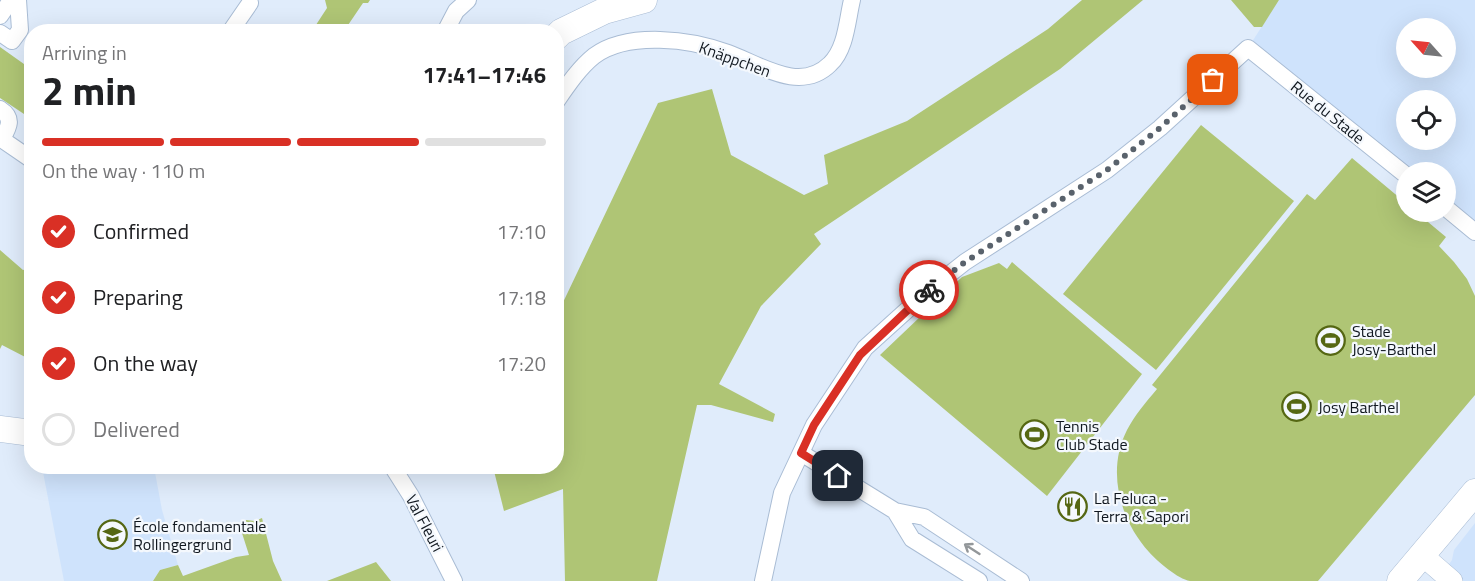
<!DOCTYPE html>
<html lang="en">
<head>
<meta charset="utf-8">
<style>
  :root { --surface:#fff; --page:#f6f6f6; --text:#202124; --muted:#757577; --line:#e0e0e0; --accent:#d93025 }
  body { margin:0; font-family:"Titillium Web",sans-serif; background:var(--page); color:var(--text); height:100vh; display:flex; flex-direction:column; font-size:22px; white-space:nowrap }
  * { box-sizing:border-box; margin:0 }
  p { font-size:20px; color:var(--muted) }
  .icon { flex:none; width:33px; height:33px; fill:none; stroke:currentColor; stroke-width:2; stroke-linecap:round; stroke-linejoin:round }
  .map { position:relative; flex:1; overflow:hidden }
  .side { position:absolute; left:24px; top:24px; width:540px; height:450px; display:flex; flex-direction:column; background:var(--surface); border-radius:24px; box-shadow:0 6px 24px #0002 }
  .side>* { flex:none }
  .needle { width:39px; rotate:297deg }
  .controls { position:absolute; left:1396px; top:18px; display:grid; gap:12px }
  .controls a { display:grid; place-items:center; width:60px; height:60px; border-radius:50%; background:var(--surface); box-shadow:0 6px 24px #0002; font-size:30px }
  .pin { position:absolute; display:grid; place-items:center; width:51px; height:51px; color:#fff; margin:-26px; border-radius:12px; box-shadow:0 3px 9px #0006 }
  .courier { position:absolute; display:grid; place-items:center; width:60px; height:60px; margin:-30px; border:4px solid #d93025; border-radius:50%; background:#fff; color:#222; box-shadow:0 2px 8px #0007 }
  .head em { font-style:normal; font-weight:700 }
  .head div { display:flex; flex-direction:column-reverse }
  .head { display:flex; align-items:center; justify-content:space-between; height:102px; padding:0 18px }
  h1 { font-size:39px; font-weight:700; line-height:45px }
  .bar { display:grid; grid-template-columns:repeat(4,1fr); gap:9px 6px; align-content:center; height:72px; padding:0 18px }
  .bar i { height:8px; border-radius:4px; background:var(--line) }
  .bar .on { background:var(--accent) }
  .bar p { grid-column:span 4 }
  ol { padding:0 18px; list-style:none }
  li { display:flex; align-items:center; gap:18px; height:66px }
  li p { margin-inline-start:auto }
  li .icon { padding:6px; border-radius:50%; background:var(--accent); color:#fff; stroke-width:4 }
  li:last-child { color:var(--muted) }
  li i { width:33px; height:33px; border:3px solid var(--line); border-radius:50% }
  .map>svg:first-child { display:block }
  .built { fill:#cfe3fc; fill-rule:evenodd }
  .green { fill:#afc575 }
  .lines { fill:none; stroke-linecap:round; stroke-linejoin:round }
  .minor-casing { stroke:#a9bcd4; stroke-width:18 }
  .tertiary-casing { stroke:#a9bcd4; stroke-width:22 }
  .primary-casing { stroke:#a9bcd4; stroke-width:27 }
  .minor { stroke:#fff; stroke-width:16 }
  .tertiary { stroke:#fff; stroke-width:21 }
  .primary { stroke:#fff; stroke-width:26 }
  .oneway { stroke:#93979a }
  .done { stroke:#59626c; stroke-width:6; stroke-dasharray:0 10.8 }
  .route { stroke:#d93025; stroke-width:8 }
  .labels { text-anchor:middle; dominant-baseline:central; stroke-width:4.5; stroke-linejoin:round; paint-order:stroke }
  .street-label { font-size:16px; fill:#10171f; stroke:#f4f8fd }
  .poi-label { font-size:16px; fill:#10171f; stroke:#f4f8fd; text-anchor:start }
</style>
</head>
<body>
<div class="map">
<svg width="1475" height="581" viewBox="0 0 1475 581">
  <rect width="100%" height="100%" fill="#e0ecfb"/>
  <!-- built -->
  <path class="built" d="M1279 0H1475V232L1446 208V172H1407L1248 48ZM1407 28H1446V68H1407ZM1407 100H1446V140H1407Z
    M42 467H154L162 510 178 565 160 570 153 581H64Z
    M1475 523V581H1437L1452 560 1454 550Z"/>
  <!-- green -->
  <path class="green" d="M325 0H370L368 3H363L344 31H312L327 8Z
    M1082 0H1143L1060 69 814 234 821 244 761 306 719 384 775 414 773 422 711 405H697L657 581H565L563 489 504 511 493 467 556 466 557 315 658 103 712 89 731 155 804 195 828 184 824 155 907 121 1048 29Z
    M1231 0H1279L1262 27H1254Z
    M0 47 31 69V102L24 114 0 98Z
    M1201 125 1294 201 1156 370 1063 294Z
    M1352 158 1407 204V212H1416L1446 237 1439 246 1454 262 1467 279 1475 296V395L1318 581C1289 581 1260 581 1231 581 1218 581 1203 581 1190 581 1178 579 1158 562 1149 552 1120 520 1106 471 1127 430 1135 415 1146 402 1157 389L1152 385 1307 194 1315 200Z
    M0 250 23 270 31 268V360L2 345 0 349Z
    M1012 262 1142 374 1047 496 880 355 962 277 999 263 1007 269Z
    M262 518 273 561 282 581H153L160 570 178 565 183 576 236 557 249 555 241 530 246 520 255 521Z
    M376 562 391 581H327Z"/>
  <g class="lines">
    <defs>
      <path id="minor" d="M0 16 11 0
        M230 32 250 3
        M445 32 456 11 468 0
        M0 33 12 41 20 30 18 0
        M556 102C567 86 579 68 594 56 628 31 691 39 728 53 759 64 800 94 830 64 846 49 847 21 852 0
        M0 109C14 118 9 127 2 139
        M0 138 32 160
        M1446 208 1475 232
        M801 453 895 511 924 517 1021 581
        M392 466 411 496 454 581
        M895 511 912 539 979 581
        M763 581 782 493 814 425 865 348 927 292 965 262 1107 170 1160 128 1248 48 1407 176"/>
      <path id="tertiary" d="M1422 555 1452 581"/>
      <path id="primary" d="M556 37 561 32 604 11 644 0
        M0 429 32 433
        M1400 581 1475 492"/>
    </defs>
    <!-- minor casing -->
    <use href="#minor" class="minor-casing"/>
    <!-- tertiary casing -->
    <use href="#tertiary" class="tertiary-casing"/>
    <!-- primary casing -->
    <use href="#primary" class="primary-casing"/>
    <!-- minor -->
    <use href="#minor" class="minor"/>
    <!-- tertiary -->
    <use href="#tertiary" class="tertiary"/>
    <!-- primary -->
    <use href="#primary" class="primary"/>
  </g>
  <!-- one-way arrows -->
  <defs><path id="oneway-shaft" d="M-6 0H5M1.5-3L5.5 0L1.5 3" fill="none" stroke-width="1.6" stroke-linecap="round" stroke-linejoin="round" transform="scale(1.5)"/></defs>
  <use class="oneway" href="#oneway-shaft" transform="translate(972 549) rotate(-147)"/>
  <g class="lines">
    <!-- done -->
    <path class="done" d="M929 290 965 262 1107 170 1160 128 1213 80"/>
    <!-- route -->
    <path class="route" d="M838 476 801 453 814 425 860 355 929 290"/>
  </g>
  <!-- icons -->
  <defs>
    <symbol id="stadium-ring" viewBox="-11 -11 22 22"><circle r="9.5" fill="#f4f8fd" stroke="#556713" stroke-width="1.5"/><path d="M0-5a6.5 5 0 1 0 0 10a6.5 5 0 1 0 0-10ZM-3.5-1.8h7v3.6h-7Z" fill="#556713"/></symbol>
    <symbol id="restaurant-ring" viewBox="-11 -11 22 22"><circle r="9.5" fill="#f4f8fd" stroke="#556713" stroke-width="1.5"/><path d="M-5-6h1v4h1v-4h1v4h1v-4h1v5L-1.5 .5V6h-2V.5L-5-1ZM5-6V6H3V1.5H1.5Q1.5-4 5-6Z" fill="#556713"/></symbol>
    <symbol id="school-ring" viewBox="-11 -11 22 22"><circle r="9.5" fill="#f4f8fd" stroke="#556713" stroke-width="1.5"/><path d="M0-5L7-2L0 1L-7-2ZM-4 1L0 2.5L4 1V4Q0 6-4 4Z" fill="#556713"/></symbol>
  </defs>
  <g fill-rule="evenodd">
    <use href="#stadium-ring" x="1314" y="324" width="33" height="33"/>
    <use href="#stadium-ring" x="1280" y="390" width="33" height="33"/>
    <use href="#stadium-ring" x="1018" y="418" width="33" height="33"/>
    <use href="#restaurant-ring" x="1056" y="490" width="33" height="33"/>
    <use href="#school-ring" x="96" y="518" width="33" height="33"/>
  </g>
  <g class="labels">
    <!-- street labels -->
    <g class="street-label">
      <text transform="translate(735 59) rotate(20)">Knäppchen</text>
      <text transform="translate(1328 112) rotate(39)">Rue du Stade</text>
      <text transform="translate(425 523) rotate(62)">Val Fleuri</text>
    </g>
    <!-- poi labels -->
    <g class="poi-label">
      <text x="1352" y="331">Stade<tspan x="1352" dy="18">Josy-Barthel</tspan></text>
      <text x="1318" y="407">Josy Barthel</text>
      <text x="1056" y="426">Tennis<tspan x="1056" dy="18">Club Stade</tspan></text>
      <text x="1094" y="498">La Feluca -<tspan x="1094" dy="18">Terra &amp; Sapori</tspan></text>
      <text x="133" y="526">École fondamentale<tspan x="133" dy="18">Rollingergrund</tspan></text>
    </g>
  </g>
</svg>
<div class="controls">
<a><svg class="needle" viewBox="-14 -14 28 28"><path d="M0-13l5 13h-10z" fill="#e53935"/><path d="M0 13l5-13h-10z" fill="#757577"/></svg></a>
<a><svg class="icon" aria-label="locate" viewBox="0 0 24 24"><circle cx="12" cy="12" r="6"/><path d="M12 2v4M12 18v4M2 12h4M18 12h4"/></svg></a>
<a><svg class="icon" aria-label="layers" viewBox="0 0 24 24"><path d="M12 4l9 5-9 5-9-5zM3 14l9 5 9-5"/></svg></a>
</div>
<div class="pin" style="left:1213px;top:80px;background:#ea580c"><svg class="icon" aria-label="bag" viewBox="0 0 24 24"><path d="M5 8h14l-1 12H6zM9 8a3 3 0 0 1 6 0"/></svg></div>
<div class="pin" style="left:838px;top:476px;background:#1f2937"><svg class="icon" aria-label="home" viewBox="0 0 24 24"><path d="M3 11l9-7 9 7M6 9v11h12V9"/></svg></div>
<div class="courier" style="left:929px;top:290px"><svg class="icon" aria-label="bike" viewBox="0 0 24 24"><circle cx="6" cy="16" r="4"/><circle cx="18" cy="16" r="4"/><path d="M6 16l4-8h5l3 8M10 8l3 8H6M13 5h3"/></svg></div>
<section class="side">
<div class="head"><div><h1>2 min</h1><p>Arriving in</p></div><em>17:41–17:46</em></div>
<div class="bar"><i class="on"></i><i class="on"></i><i class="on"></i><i></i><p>On the way · 110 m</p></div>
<ol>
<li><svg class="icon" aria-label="check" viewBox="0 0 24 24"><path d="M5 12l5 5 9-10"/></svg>Confirmed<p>17:10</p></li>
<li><svg class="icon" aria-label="check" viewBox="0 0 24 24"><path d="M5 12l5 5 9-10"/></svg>Preparing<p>17:18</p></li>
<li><svg class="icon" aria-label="check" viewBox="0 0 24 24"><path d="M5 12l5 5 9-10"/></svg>On the way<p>17:20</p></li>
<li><i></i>Delivered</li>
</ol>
</section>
</div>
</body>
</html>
